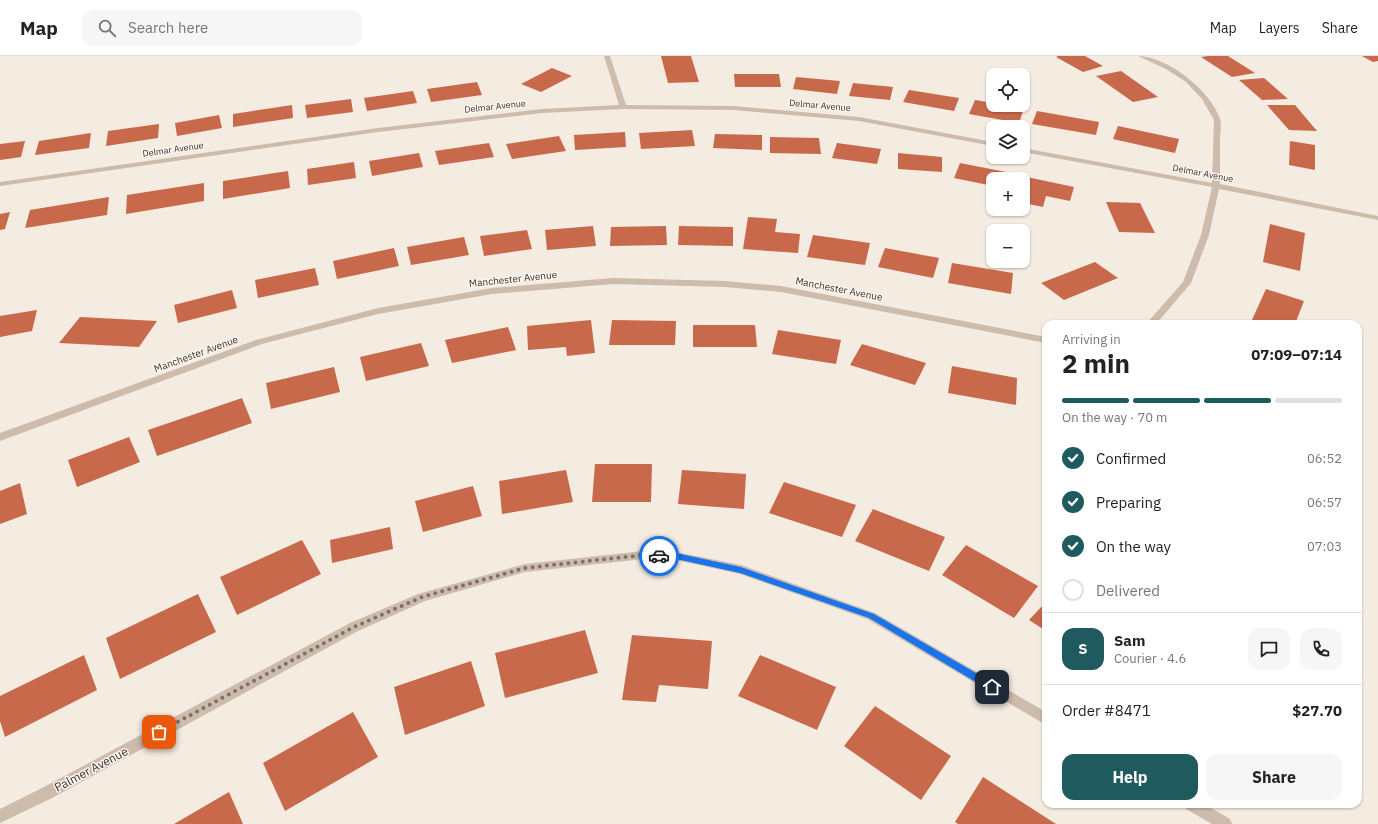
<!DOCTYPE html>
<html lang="en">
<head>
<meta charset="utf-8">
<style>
  :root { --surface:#fff; --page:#f6f6f6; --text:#222; --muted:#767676; --line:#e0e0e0; --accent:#1f5a5e }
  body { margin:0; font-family:"IBM Plex Sans",sans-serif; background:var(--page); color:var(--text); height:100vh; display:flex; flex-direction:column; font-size:15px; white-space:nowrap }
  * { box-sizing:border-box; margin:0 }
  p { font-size:13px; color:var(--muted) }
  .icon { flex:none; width:22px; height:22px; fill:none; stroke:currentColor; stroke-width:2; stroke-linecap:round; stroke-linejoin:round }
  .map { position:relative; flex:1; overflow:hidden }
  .details { position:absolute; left:1042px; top:264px; width:320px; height:488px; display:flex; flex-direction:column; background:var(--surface); border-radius:12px; box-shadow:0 1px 3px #0004 }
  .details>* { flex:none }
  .fabs { position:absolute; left:986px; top:12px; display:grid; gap:8px }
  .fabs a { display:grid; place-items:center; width:44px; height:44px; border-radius:8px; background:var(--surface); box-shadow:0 1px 3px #0004; font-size:20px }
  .pin { position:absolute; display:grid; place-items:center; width:34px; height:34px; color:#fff; margin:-17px; border-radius:8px; box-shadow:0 2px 6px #0006 }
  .courier { position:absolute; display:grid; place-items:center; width:40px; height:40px; margin:-20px; border:3px solid #1a73e8; border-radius:50%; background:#fff; color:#222; box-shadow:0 1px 5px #0007 }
  .summary em { font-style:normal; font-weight:700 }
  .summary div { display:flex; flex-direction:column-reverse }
  .summary { display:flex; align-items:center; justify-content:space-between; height:68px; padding:0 20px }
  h1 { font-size:26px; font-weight:700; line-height:30px }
  .bar { display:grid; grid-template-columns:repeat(4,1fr); gap:6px 4px; align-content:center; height:48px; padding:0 20px }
  .bar i { height:5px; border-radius:3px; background:var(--line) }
  .bar .active { background:var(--accent) }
  .bar p { grid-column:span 4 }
  .line { display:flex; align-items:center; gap:10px; padding:0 20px; border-top:1px solid var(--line) }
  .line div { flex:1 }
  .round { display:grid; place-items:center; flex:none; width:42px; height:42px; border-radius:12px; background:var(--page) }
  ol { padding:0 20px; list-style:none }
  li { display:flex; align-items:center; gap:12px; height:44px }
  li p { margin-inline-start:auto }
  li .icon { padding:4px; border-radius:50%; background:var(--accent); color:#fff; stroke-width:4 }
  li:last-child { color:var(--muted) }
  li i { width:22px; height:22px; border:2px solid var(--line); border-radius:50% }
  .primary-button { display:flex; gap:8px; margin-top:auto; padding:8px 20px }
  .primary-button a { flex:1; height:46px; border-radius:12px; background:var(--accent); color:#fff; font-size:16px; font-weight:700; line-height:46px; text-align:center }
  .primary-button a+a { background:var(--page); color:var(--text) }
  header { display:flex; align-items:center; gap:24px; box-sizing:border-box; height:56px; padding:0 20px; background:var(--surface); border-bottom:1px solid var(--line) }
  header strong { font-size:19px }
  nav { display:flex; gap:22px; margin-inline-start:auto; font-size:14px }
  .search { width:280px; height:36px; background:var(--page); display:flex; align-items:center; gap:10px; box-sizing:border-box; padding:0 14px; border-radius:12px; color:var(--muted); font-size:15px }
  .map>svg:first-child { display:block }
  .building { fill:#c8694b }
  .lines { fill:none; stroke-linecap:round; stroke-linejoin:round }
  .minor { fill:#cdbbac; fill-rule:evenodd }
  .route { fill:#1a73e8 }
  .done { stroke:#7c716b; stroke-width:4; stroke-dasharray:0 7.2 }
  .labels { text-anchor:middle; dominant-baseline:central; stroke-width:3; stroke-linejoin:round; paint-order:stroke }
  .far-street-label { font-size:9px; fill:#3b302b; stroke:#fbf5ee }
  .street-label { font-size:10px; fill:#3b302b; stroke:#fbf5ee }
  .near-street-label { font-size:12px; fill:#3b302b; stroke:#fbf5ee }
</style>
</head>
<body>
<header>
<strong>Map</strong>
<div class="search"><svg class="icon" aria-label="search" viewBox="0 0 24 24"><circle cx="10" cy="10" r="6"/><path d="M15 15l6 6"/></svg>Search here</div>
<nav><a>Map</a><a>Layers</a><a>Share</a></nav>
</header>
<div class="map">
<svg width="1378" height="768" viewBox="0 0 1378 768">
  <rect width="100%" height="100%" fill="#f4ebe1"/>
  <!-- building -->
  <path class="building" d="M661 0H691L699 26 668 27Z
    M1058 0H1085L1103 10 1083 16 1056 1Z
    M1208 0H1228L1255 17 1232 21 1201 1Z
    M1362 0H1378V5L1373 6Z
    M552 12 572 20 541 36 521 28Z
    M1121 15 1158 41 1133 46 1096 20Z
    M734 18H779L781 31H735Z
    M796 21 840 25 837 38 793 33Z
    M1264 22 1288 43 1262 44 1239 24Z
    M477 26 482 39 431 46 427 33Z
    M853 27 893 31 890 44 849 40Z
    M909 34 959 42 954 55 903 46Z
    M413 35 417 47 367 55 364 42Z
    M351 43 353 56 307 62 305 49Z
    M975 44 993 47V49H1004L1024 52 1019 67 969 58Z
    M292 49 293 62 233 71V58Z
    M1267 49H1295L1317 75 1289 74Z
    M1037 55 1099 66 1096 79 1032 68Z
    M219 59 222 72 177 80 175 67Z
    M159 68 158 82 106 90 108 75Z
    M1118 70 1179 83 1175 97 1113 83Z
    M692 74 695 90 641 93 639 77Z
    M625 76 626 91 575 94 574 79Z
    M91 77 89 92 35 99 39 85Z
    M715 78 762 79V94L713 92Z
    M559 80 566 95 512 103 506 88Z
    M770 81 819 82 821 98 770 97Z
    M25 85 21 101 0 104V88Z
    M1290 85 1315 89V114L1289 109Z
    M489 87 494 101 439 109 435 95Z
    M837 87 881 93 877 108 832 102Z
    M419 97 423 111 372 120 369 105Z
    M898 97 942 101V116L898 113Z
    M354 106 356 122 308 129 307 113Z
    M960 107 1006 116 1003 123H993V130L954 122Z
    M288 115 290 132 223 143V125Z
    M1022 120 1074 131 1070 145 1046 140 1043 151 1023 147Z
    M204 127V145L126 158 127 139Z
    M109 141 107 159 25 172 30 154Z
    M1106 146 1140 147 1155 177 1119 176Z
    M10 156 5 173 0 174V158Z
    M748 161 777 163 775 176 800 178 798 197 743 193Z
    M1270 168 1305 177 1300 215 1263 206Z
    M593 170 596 190 547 194 545 174Z
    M666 170 667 189 610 190 611 171Z
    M679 170 733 171V190L678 189Z
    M527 174 532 193 484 200 480 180Z
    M813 179 870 187 865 209 807 201Z
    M464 181 469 199 411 209 407 191Z
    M394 192 399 210 337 223 333 205Z
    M885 192 939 202 933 222 878 211Z
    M1095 206 1118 222 1064 244 1041 227Z
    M952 207 1013 217 1011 238 948 227Z
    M315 212 319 229 258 242 255 224Z
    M1266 233 1304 245 1295 268H1258L1251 266Z
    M232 234 237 252 178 267 174 249Z
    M37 254 32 275 0 281V260Z
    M80 261 157 265 139 291 59 287Z
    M591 264 595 297 567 300 566 291 528 294 527 270Z
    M612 264 676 265 675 289H609Z
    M693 269H755L757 291H693Z
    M508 271 516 294 452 307 445 284Z
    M778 274 841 284 836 308 772 298Z
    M421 287 429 310 366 325 360 301Z
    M862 288 926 307 915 329 850 309Z
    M952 310 1017 322 1016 349 948 337Z
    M334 311 340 336 271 353 266 327Z
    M242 342 252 367 157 400 148 374Z
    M129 381 140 406 77 431 68 404Z
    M595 408H652L651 446H592Z
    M566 414 573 446 502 458 499 425Z
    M682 414 746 418 744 453 678 448Z
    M784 426 856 449 842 481 769 457Z
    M20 427 27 458 0 468V435Z
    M473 430 482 460 423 476 415 445Z
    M873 453 945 481 929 515 855 485Z
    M390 471 393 493 332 507 330 484Z
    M302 484 321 518 237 559 220 521Z
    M966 489 1038 530 1014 562 942 519Z
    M198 538 216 576 120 623 106 582Z
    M1046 546V575L1029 564Z
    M585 574 598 617 505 642 495 597Z
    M632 579 712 585 708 633 659 629 656 646 622 644Z
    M84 599 97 634 5 681 0 665V640Z
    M760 599 836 631 817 674 738 640Z
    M471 605 485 650 405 679 394 631Z
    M875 650 951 700 921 744 844 690Z
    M353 656 378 701 285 755 263 707Z
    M983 721 1056 768H958L955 766Z
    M229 736 243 768H174Z"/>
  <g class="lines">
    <!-- minor -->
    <path class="minor" d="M604 0H610L626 49 734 50 859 61 993 86V90L859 65 734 54 623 53 542 57 378 76 0 130V126L378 72 542 53 619 49Z
      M1138 0C1167 0 1211 35 1220 63 1222 69 1220 76 1220 82 1220 97 1220 113 1220 128L1378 160V164L1219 133 1209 179 1191 227 1157 267 1146 268 1183 226 1201 179 1212 131 1023 96V92L1212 127 1214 64 1202 43 1186 26 1166 13Z
      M613 222 725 225 781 230 1046 281V287L781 236 725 231 613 228 492 238 378 258 262 288 0 385V377L256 284 378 252 492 232Z
      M643 495 676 496 741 509 875 557 1046 656V669L867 563 740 518 676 504 643 503 525 516 425 545 358 575 52 742 0 767V753L42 732 350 567 418 538 525 508Z
      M1184 748H1204L1230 763 1232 768H1212L1186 753Z"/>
  </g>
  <!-- route -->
  <path class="route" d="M659 497H676L741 511 874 558 995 628 996 631 992 635 989 634 869 562 740 517 676 503 657 502 656 500Z"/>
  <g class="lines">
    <!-- done -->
    <path class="done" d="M159 676 354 571 422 541 525 512 643 499 659 500"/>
  </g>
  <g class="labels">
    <!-- far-street labels -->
    <g class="far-street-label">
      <text transform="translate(820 49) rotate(5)">Delmar Avenue</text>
      <text transform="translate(495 50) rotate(-6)">Delmar Avenue</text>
      <text transform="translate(173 93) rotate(-8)">Delmar Avenue</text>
      <text transform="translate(1203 117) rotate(11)">Delmar Avenue</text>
    </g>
    <!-- street labels -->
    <g class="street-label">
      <text transform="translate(513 223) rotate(-6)">Manchester Avenue</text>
      <text transform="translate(839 233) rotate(11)">Manchester Avenue</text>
      <text transform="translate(196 298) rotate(-20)">Manchester Avenue</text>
    </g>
    <!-- near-street labels -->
    <g class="near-street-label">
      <text transform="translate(91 713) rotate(-28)">Palmer Avenue</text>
    </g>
  </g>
</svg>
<div class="fabs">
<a><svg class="icon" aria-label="locate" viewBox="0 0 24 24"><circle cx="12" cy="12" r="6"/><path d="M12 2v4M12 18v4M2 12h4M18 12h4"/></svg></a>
<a><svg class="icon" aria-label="layers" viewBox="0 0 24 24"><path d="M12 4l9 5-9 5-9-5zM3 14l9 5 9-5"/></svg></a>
<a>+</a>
<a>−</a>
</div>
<div class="pin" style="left:159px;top:676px;background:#ea580c"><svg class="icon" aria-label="bag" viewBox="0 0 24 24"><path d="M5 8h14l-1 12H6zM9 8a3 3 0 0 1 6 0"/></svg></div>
<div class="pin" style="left:992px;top:631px;background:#1f2937"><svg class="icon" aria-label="home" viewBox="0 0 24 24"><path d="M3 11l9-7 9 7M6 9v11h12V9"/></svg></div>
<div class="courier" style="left:659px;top:500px"><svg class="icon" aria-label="car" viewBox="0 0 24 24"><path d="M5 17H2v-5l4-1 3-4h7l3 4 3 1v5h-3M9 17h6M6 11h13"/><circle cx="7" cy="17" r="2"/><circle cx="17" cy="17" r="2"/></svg></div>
<section class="details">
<div class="summary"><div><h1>2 min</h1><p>Arriving in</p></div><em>07:09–07:14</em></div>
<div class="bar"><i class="active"></i><i class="active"></i><i class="active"></i><i></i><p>On the way · 70 m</p></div>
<ol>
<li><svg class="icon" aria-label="check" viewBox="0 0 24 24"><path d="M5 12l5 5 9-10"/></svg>Confirmed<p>06:52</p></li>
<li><svg class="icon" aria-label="check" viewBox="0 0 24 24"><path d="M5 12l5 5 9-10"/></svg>Preparing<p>06:57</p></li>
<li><svg class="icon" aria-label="check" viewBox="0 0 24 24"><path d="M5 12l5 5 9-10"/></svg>On the way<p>07:03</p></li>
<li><i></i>Delivered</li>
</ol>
<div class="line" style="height:72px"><b class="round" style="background:var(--accent);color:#fff">S</b><div><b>Sam</b><p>Courier · 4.6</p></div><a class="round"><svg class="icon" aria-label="chat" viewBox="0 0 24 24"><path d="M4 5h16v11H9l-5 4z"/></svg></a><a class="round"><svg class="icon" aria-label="phone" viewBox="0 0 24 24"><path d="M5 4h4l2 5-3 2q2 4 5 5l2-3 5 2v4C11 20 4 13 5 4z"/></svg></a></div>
<div class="line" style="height:52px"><div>Order #8471</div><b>$27.70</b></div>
<div class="primary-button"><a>Help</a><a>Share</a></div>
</section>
</div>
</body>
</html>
